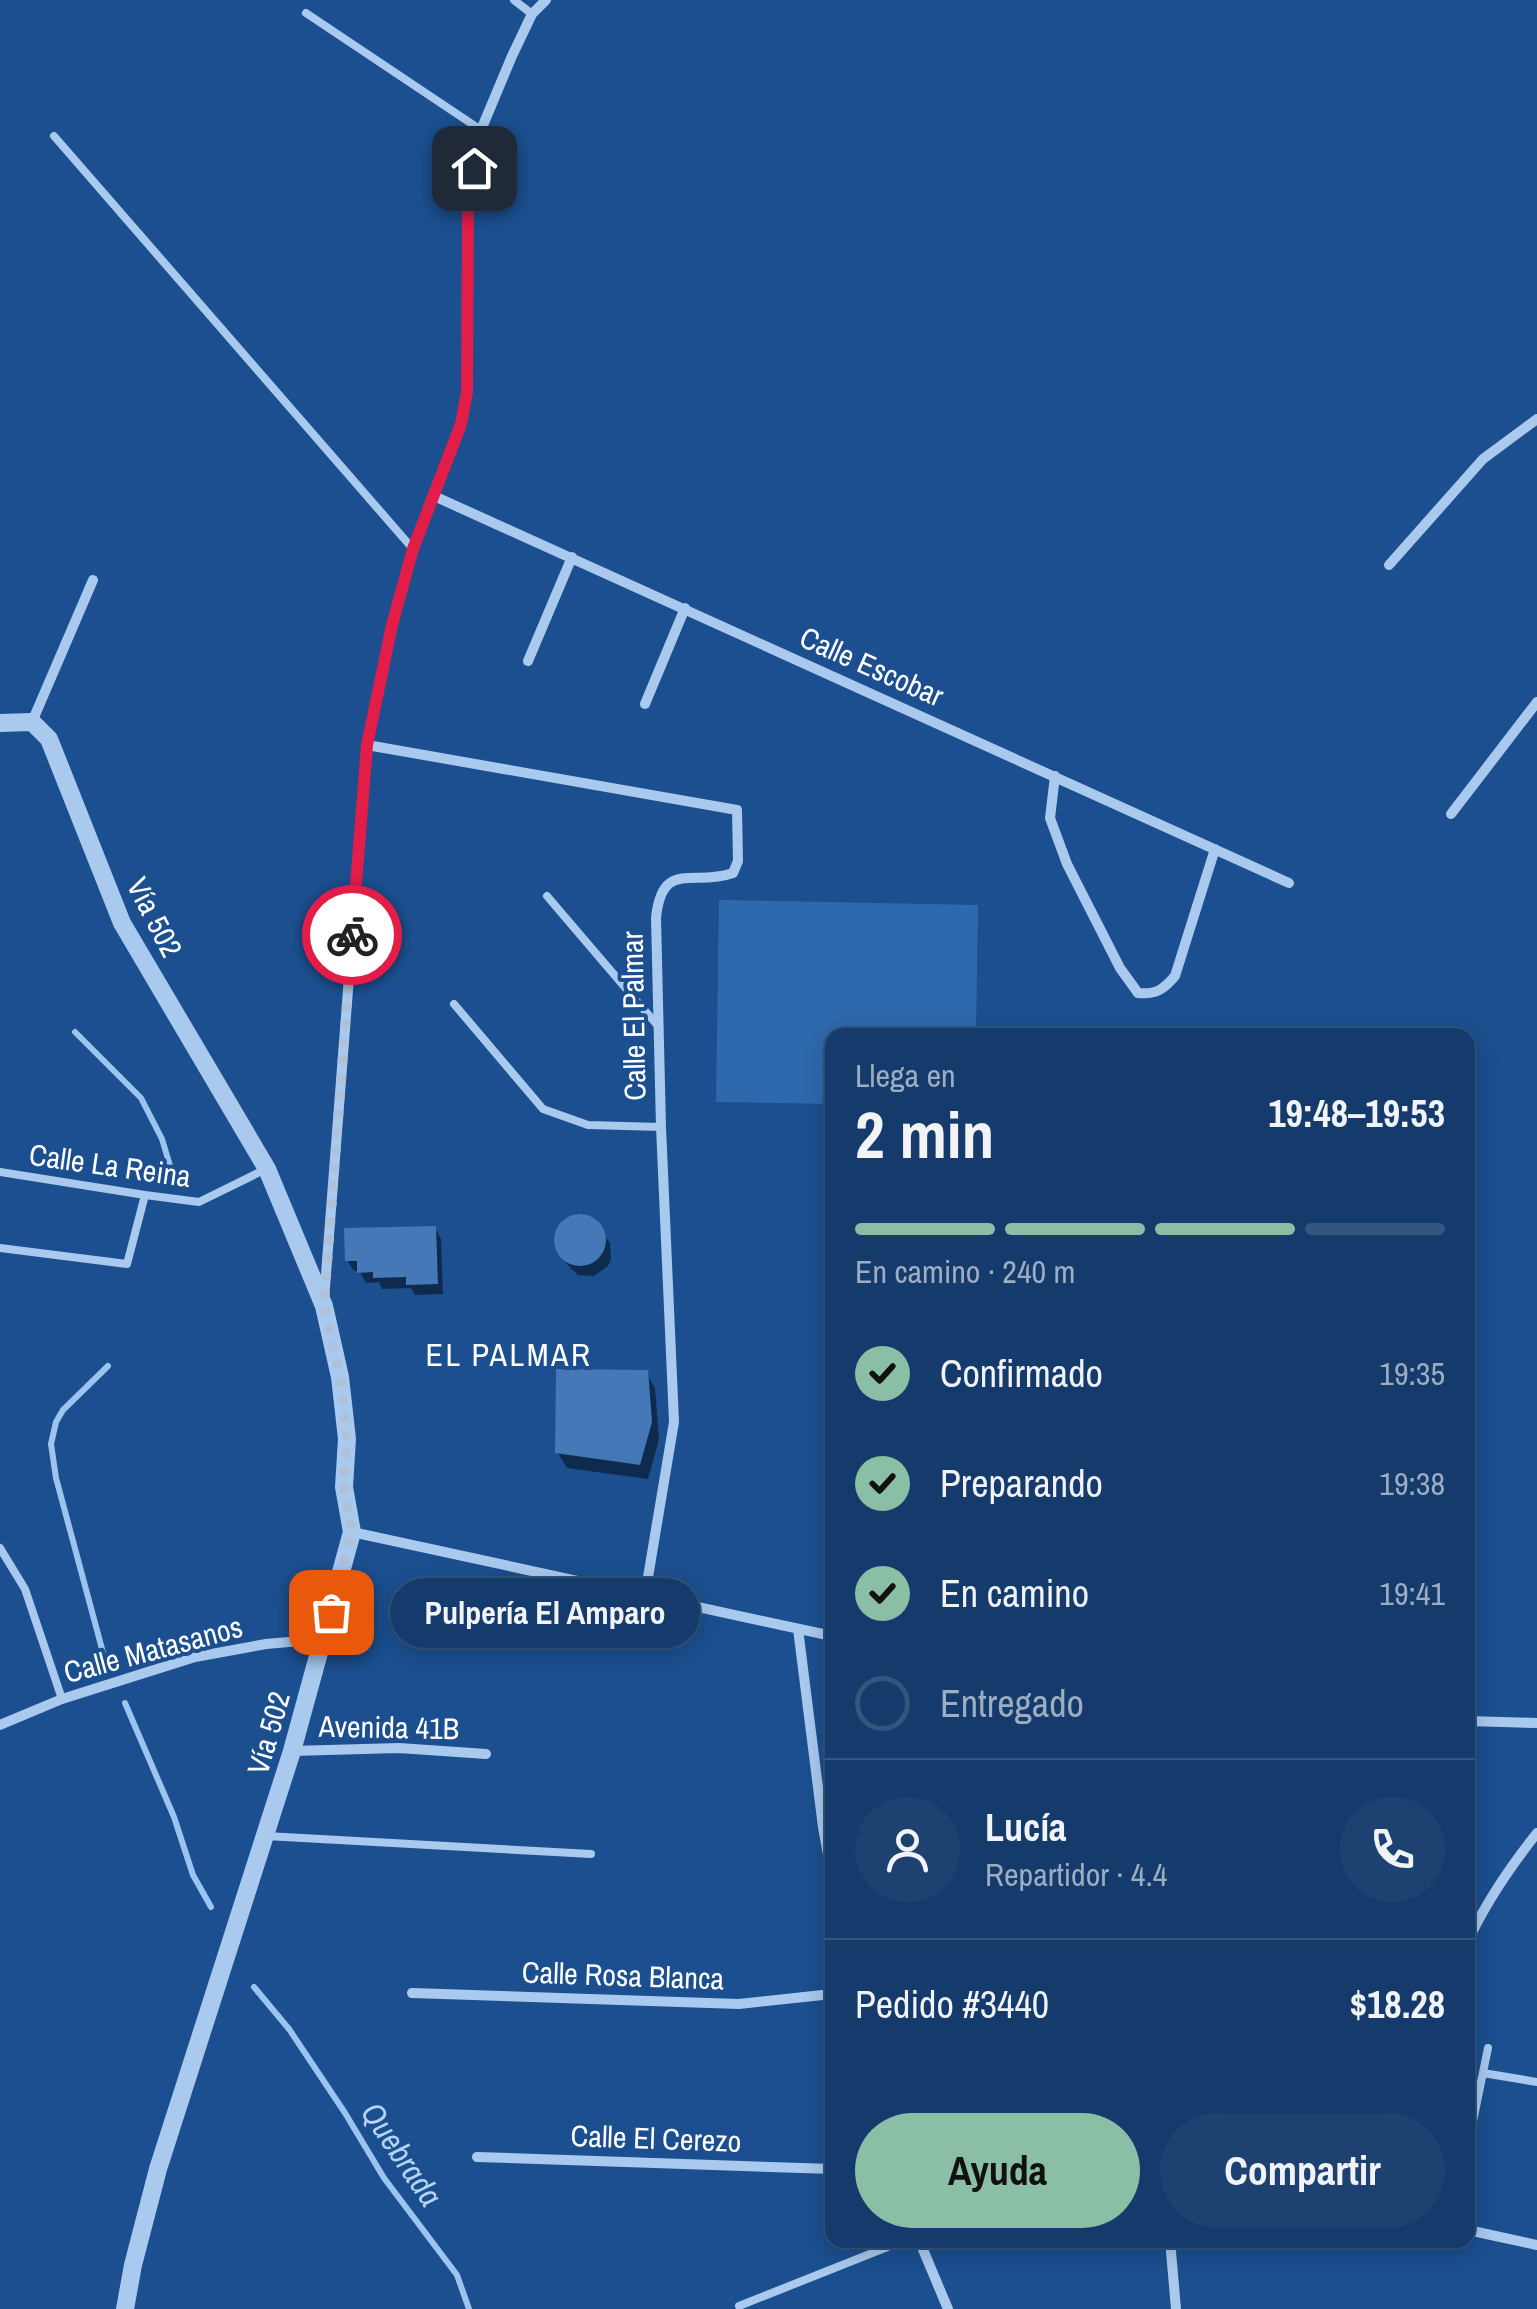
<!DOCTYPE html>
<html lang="es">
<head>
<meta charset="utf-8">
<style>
  :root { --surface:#143b6b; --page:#1d4271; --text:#f1f3f6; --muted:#9dadc1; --line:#33557e; --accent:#8abfa5 }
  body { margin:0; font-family:"Archivo Narrow",sans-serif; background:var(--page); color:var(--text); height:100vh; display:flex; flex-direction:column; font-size:38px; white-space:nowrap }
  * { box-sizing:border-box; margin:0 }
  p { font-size:32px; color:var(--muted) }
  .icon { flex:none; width:55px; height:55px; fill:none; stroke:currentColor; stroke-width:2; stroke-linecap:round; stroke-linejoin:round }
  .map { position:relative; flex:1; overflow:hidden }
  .sheet { position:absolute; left:825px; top:1028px; width:650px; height:1220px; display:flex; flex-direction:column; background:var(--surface); border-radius:20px; box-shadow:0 5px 25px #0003,0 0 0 2px var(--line) }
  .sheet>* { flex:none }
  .pin { position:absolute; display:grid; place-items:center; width:85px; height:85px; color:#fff; margin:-42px; border-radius:20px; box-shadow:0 5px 15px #0006 }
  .courier { position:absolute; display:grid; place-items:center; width:100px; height:100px; margin:-50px; border:8px solid #e11d48; border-radius:50%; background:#fff; color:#222; box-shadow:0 2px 12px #0007 }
  .bubble { position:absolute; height:70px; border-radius:35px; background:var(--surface); box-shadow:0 5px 25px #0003,0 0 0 2px var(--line); font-size:32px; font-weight:700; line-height:70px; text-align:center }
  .summary em { font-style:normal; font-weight:700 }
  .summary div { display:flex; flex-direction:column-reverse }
  .summary { display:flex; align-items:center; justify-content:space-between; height:170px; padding:0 30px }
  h1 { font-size:65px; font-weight:700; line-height:75px }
  .bar { display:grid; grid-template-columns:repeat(4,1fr); gap:15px 10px; align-content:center; height:120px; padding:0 30px }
  .bar i { height:12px; border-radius:8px; background:var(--line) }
  .bar .current { background:var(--accent) }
  .bar p { grid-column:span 4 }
  .line { display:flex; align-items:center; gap:25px; padding:0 30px; border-top:2px solid var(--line) }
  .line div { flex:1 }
  .round { display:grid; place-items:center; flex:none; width:105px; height:105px; border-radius:52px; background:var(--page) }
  ol { padding:0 30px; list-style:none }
  li { display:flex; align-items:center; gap:30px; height:110px }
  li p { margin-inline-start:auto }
  li .icon { padding:10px; border-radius:50%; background:var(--accent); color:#111; stroke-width:4 }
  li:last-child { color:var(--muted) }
  li i { width:55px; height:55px; border:5px solid var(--line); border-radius:50% }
  .button { display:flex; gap:20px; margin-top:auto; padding:20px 30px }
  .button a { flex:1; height:115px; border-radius:60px; background:var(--accent); color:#111; font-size:40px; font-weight:700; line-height:115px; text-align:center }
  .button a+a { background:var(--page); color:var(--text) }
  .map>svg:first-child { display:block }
  .green { fill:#2e69ad }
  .shadow { fill:#0007 }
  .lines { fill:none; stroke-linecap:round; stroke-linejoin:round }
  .stream { stroke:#9cc4f0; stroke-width:6 }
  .building { fill:#4478b7 }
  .service { stroke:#a9c9ee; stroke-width:8 }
  .minor { stroke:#a9c9ee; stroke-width:10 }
  .tertiary { stroke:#a9c9ee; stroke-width:18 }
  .done { stroke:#afc1d8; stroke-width:10; stroke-dasharray:0 18 }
  .route { stroke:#e11d48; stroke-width:12 }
  .labels { text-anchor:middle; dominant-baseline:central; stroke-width:8; stroke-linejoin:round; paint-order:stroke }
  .street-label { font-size:30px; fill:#fff; stroke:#1b4f8f }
  .neighbourhood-label { font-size:32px; letter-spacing:2.5px; fill:#fff; stroke:#1b4f8f }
  .water-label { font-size:32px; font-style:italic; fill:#b5d3f5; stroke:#1b4f8f }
</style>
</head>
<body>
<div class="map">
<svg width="1537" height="2309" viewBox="0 0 1537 2309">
  <rect width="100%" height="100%" fill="#1b4f8f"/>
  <!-- green -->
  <path class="green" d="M719 900 978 905 976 1035H832V1104L716 1102Z"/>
  <!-- shadow -->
  <path class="shadow" d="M586 1216 592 1219 610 1243 611 1259 608 1266 594 1276 578 1275 566 1263 559 1251 556 1235 564 1222 570 1218Z
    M435 1228 441 1239 443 1294 415 1295 411 1288 382 1289 379 1282 366 1283 359 1271H354L347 1260Z
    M646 1373 655 1388 659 1439 648 1479 567 1468 558 1453Z"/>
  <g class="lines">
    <!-- stream -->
    <path class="stream" d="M75 1032 141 1098 162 1139 171 1169
      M105 1660 56 1478 51 1444 56 1422 63 1410 108 1366
      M125 1703 174 1817 193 1875 211 1907
      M254 1987 289 2029 345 2113 384 2178 457 2275 469 2309"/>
  </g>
  <!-- building -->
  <path class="building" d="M554 1240a26 26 0 1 1 52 0a26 26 0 1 1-52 0Z
    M436 1226 438 1284 406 1285V1277L373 1278V1272L357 1273V1261H345L344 1228Z
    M556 1369 648 1370 652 1422 640 1465 555 1453Z"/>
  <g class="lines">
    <!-- service -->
    <path class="service" d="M514 0 532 14
      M306 13 481 130
      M54 136 413 549
      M547 896 658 1026
      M454 1004 543 1109 588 1125 661 1127
      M0 1172 145 1195 199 1202 266 1169
      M0 1248 127 1264 145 1195
      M0 1548 25 1589 62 1699
      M266 1836 591 1854
      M1483 2073 1537 2082
      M1468 2146 1488 2048
      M739 2306 905 2240"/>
    <!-- minor -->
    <path class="minor" d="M434 496 1289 883
      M1389 565 1483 459 1537 419
      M528 661 572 557
      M645 704 685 608
      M32 722 93 580
      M367 745 737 810 738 861 733 873C693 887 662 859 656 918L661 1127 674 1422 645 1595
      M1055 776 1050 818 1067 864 1120 968 1138 993C1156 995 1164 989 1175 976L1215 849
      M1451 814 1537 702
      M324 1300 367 745 392 625 413 549 461 424 467 392V205L481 130 512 56 532 14 546 0
      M352 1532 832 1636
      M798 1629 823 1827 832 1877
      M1468 1721 1537 1723
      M0 1725 62 1699 195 1657 266 1644 323 1639
      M292 1751 399 1748 486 1754
      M1468 1941C1486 1902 1510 1867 1537 1833
      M412 1993 739 2004 832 1994
      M477 2157 832 2169
      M1468 2230 1537 2245
      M919 2240 948 2309
      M1170 2240 1176 2309"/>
    <!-- tertiary -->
    <path class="tertiary" d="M0 723 32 722 49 739 122 923 267 1169 324 1306 340 1377 347 1439 344 1487 352 1532 292 1751 158 2169 133 2265 125 2309"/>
  </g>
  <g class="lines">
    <!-- done -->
    <path class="done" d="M331 1612 352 1532 344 1487 347 1439 340 1377 324 1306 352 935"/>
    <!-- route -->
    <path class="route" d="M352 935 367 745 392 625 413 549 461 424 467 392 468 205 474 168"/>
  </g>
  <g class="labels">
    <!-- street labels -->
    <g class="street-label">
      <text transform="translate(872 666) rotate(24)">Calle Escobar</text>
      <text transform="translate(155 917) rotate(63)">Vía 502</text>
      <text transform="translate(633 1016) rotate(-91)">Calle El Palmar</text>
      <text transform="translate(110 1165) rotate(8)">Calle La Reina</text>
      <text transform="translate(153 1649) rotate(-15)">Calle Matasanos</text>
      <text transform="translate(389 1727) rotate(1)">Avenida 41B</text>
      <text transform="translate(268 1733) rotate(-74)">Vía 502</text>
      <text transform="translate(623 1975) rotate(2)">Calle Rosa Blanca</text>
      <text transform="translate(656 2138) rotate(2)">Calle El Cerezo</text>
    </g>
    <!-- neighbourhood labels -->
    <g class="neighbourhood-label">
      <text x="509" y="1354">EL PALMAR</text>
    </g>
    <!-- water labels -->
    <g class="water-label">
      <text transform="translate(402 2154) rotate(56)">Quebrada</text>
    </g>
  </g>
</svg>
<div class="pin" style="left:331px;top:1612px;background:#ea580c"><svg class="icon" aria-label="bag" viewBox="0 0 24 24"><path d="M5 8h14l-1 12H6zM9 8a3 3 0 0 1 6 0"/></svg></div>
<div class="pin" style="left:474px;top:168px;background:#1f2937"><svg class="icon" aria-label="home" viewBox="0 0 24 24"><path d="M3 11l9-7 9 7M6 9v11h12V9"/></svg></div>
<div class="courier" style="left:352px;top:935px"><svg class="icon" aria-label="bike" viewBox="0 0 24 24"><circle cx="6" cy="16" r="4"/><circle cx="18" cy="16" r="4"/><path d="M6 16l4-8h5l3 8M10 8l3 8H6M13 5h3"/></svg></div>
<div class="bubble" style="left:390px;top:1578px;width:310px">Pulpería El Amparo</div>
<section class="sheet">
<div class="summary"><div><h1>2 min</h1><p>Llega en</p></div><em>19:48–19:53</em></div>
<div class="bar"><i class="current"></i><i class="current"></i><i class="current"></i><i></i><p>En camino · 240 m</p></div>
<ol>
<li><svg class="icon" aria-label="check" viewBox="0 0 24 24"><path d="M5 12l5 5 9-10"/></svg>Confirmado<p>19:35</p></li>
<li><svg class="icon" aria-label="check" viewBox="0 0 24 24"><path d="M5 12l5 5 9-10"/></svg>Preparando<p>19:38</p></li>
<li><svg class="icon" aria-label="check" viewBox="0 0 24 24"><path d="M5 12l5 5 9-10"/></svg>En camino<p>19:41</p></li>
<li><i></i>Entregado</li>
</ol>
<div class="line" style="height:180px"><a class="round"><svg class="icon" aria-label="person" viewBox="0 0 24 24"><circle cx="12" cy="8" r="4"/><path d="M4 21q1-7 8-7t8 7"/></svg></a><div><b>Lucía</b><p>Repartidor · 4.4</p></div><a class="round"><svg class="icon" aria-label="phone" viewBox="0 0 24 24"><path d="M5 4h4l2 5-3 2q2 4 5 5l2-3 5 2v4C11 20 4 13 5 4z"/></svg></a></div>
<div class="line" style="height:130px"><div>Pedido #3440</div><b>$18.28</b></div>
<div class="button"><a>Ayuda</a><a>Compartir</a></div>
</section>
</div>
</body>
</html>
